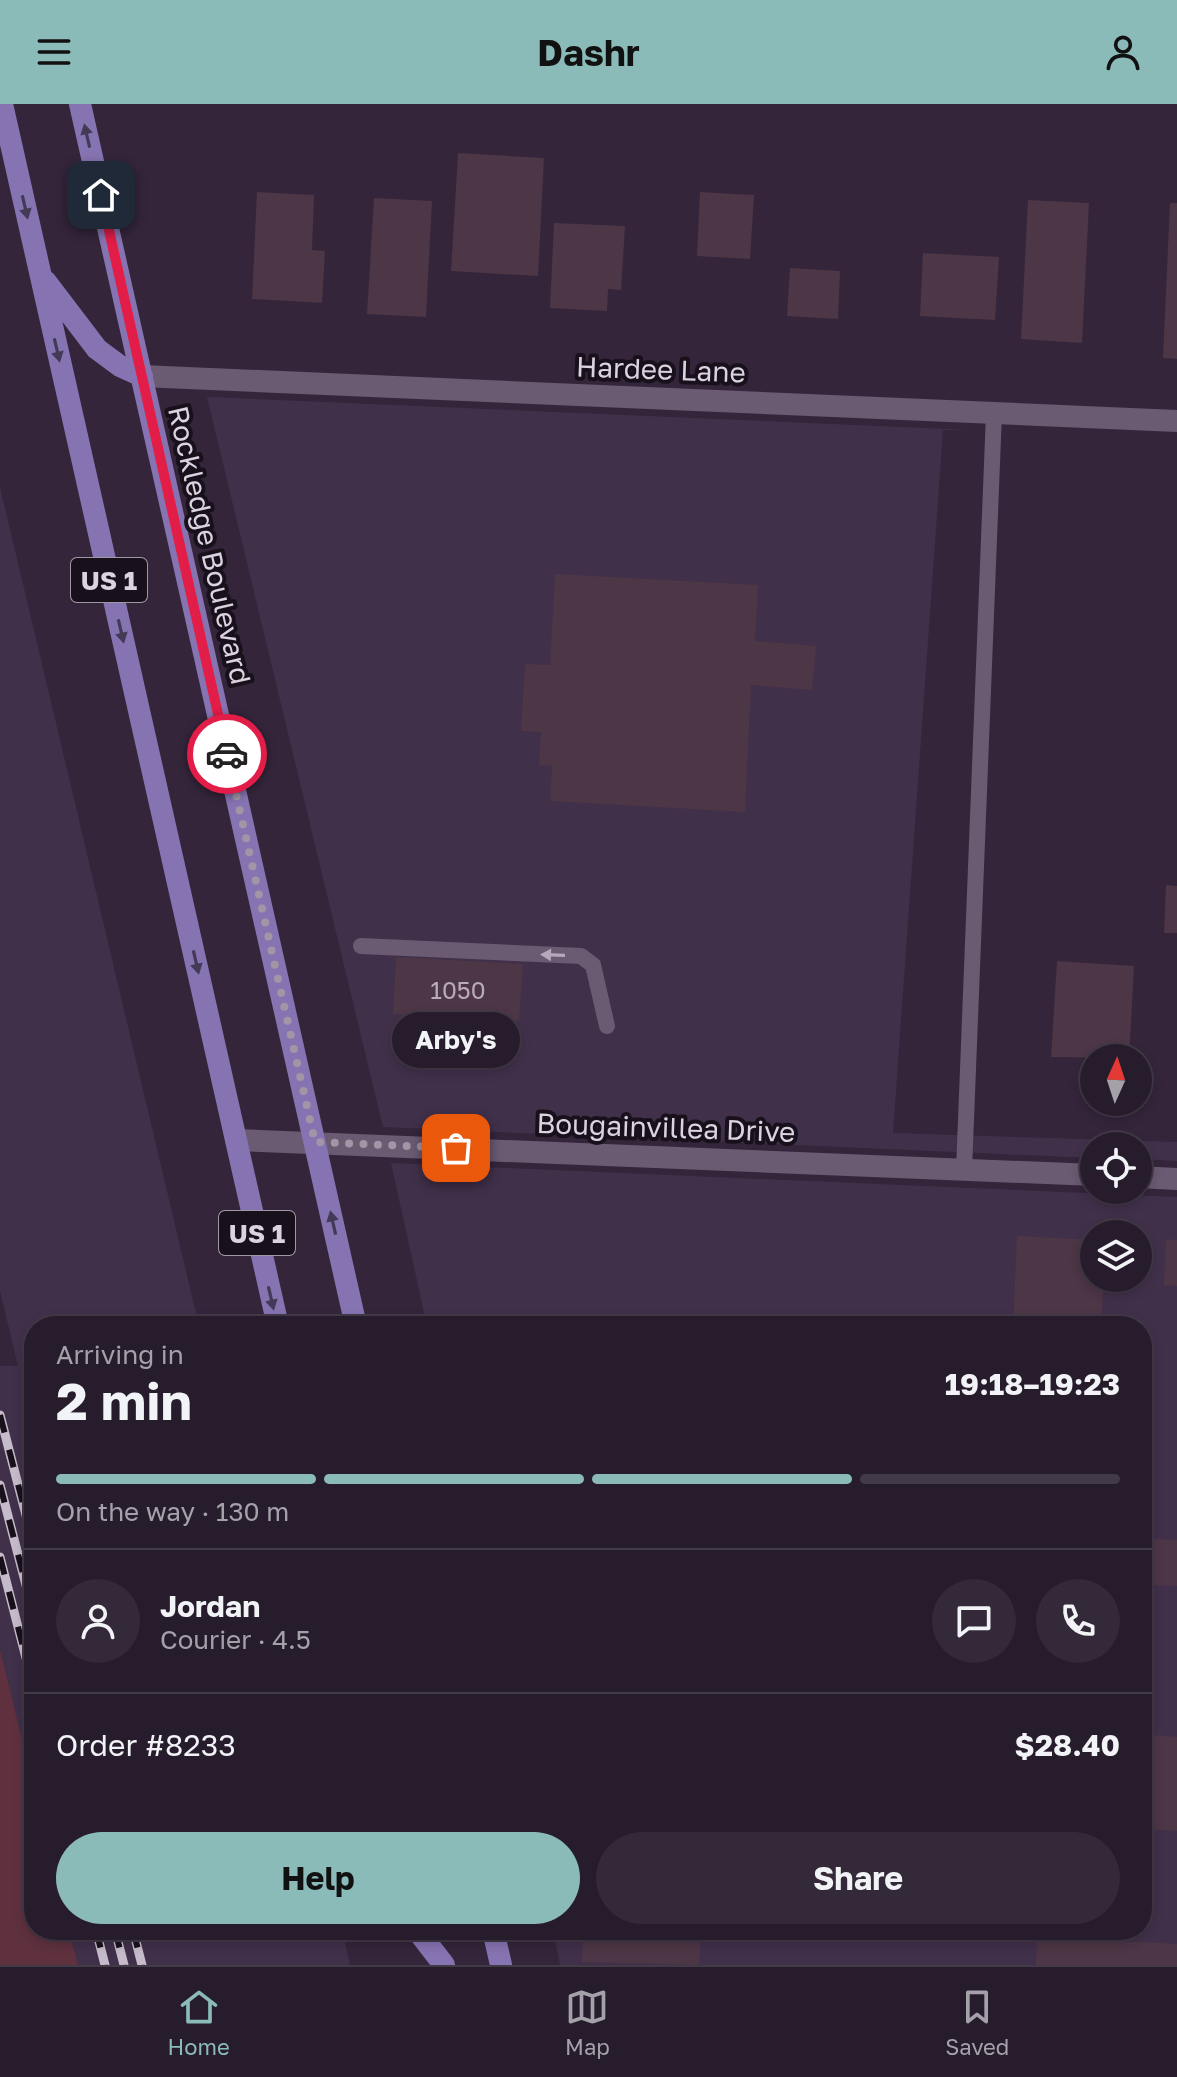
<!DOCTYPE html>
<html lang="en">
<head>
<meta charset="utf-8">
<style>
  :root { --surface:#271c2c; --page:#332938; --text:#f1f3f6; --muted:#a4a1a9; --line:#433a48; --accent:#8bbbb9 }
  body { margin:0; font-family:"Golos Text",sans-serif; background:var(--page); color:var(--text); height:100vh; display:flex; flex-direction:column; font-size:30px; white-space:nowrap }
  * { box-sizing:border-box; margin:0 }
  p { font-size:26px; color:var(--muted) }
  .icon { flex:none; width:44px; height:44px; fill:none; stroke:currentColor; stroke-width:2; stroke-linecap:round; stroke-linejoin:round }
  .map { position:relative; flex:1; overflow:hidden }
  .panel { position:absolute; left:24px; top:1212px; width:1128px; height:624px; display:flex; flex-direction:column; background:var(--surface); border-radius:32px; box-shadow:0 4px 12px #0003,0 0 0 2px var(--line) }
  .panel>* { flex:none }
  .needle { width:52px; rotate:3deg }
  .buttons { position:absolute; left:1080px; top:940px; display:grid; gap:16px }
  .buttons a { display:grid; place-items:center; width:72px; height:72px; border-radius:50%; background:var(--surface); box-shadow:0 4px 12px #0003,0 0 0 2px var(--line); font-size:40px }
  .pin { position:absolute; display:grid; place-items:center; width:68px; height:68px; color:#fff; margin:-34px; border-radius:16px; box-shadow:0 4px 12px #0006 }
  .courier { position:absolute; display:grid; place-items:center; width:80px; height:80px; margin:-40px; border:6px solid #e11d48; border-radius:50%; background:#fff; color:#222; box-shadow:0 2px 10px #0007 }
  .bubble { position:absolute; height:56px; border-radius:28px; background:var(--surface); box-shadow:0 4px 12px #0003,0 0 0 2px var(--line); font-size:26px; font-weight:700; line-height:56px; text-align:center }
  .summary em { font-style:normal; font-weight:700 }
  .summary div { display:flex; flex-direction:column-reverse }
  .summary { display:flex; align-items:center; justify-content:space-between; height:136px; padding:0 32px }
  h1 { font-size:52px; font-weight:700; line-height:60px }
  .bar { display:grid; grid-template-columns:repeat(4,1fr); gap:12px 8px; align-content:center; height:96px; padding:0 32px }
  .bar i { height:10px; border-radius:6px; background:var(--line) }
  .bar .on { background:var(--accent) }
  .bar p { grid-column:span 4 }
  .line { display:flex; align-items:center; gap:20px; padding:0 32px; border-top:2px solid var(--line) }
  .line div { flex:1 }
  .round { display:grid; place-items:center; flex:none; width:84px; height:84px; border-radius:42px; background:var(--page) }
  .cta { display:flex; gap:16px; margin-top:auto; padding:16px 32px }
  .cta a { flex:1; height:92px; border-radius:48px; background:var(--accent); color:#111; font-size:32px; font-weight:700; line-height:92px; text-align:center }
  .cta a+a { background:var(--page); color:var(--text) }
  header { display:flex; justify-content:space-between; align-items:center; height:104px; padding:0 32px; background:var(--accent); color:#111; font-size:36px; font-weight:700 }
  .menu { display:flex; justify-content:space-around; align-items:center; height:112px; border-top:2px solid var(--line); background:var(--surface); font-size:22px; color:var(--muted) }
  .menu a { display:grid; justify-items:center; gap:4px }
  .menu .on { color:var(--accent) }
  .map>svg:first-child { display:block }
  .built { fill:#41304a; fill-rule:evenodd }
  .green { fill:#5f313f }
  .building { fill:#4d3646 }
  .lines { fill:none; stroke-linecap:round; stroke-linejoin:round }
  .service { stroke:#6a5a72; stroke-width:16 }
  .minor { stroke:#6a5a72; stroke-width:22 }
  .primary { stroke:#8674b2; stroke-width:22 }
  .rail-casing { stroke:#c6bbca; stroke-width:9 }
  .rail { stroke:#18111b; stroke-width:6; stroke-dasharray:18; stroke-linecap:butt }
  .oneway { fill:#443957 }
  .oneway2 { fill:#b4a8ba }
  .done { stroke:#a195a6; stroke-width:8; stroke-dasharray:0 14.4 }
  .route { stroke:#e11d48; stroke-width:10 }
  .labels { text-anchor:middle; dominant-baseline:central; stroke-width:8; stroke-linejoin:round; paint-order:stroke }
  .number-label { font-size:24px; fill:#b8abba }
  .shield { fill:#18111b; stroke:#a198a5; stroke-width:2 }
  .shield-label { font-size:26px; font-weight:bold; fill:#dcd2e0 }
  .street-label { font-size:28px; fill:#dcd2e0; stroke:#18111b }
</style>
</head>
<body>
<header><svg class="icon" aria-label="menu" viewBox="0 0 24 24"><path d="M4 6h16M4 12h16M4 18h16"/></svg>Dashr<svg class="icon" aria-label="person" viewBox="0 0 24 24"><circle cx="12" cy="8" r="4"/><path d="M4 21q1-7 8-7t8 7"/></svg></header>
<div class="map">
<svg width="1177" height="1861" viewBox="0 0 1177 1861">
  <rect width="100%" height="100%" fill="#34253b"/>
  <!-- built -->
  <path class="built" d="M207 293 971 326H943L893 1029 1177 1038V1057L1138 1055V1042H1094V1054L383 1023Z
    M0 383 199 1222H34V1684L0 1545V1262H18L0 1187Z
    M391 1059 1177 1093V1861H560L553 1826H1142V1222H427ZM1094 1130H1138V1174H1094Z
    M69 1826H342L350 1861H78Z"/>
  <!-- green -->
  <path class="green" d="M0 1545 34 1684V1826H69L78 1861H0Z"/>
  <!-- building -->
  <path class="building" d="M458 49 544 54 538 172 451 167Z
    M257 88 314 91 312 146 325 147 322 199 252 195Z
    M700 88 754 91 750 155 697 152Z
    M374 94 432 97 426 213 367 210Z
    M1028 96 1089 99 1082 239 1021 235Z
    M1170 99H1177V255L1163 254Z
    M554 119 625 122 621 186 608 185 607 207 550 204Z
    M923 149 999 153 995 216 920 212Z
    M790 164 840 167 838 215 787 212Z
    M555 470 758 481 755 537 816 542 812 586 751 581 745 708 550 697 552 662 539 661 541 628 521 627 525 560 550 561Z
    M1166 781 1177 782V829H1164Z
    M396 853 523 860 519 917 393 910Z
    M1057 857 1134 862 1129 954 1051 953Z
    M1017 1132 1094 1136V1174H1104L1101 1222H1013Z
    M1166 1135 1177 1136V1182L1164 1181Z
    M1154 1435 1177 1436V1482L1152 1481Z
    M1142 1630 1177 1633V1727L1142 1725Z
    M583 1826H701L699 1861 582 1858Z
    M1037 1833 1177 1840V1861H1036Z"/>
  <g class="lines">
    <!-- service -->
    <path class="service" d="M361 842 581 852 593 861 607 922
      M964 1066 994 309"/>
    <!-- minor -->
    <path class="minor" d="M142 272 1177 317
      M236 1036 1094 1071
      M1138 1073 1177 1075"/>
    <!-- primary -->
    <path class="primary" d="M2 0 278 1222
      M80 0 356 1222
      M46 178 97 245 120 262 142 272
      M417 1826 444 1861
      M493 1826 501 1861"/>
    <defs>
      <path id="rail" d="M0 1311 34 1442
        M0 1381 34 1512
        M0 1453 34 1585
        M96 1826 105 1861
        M115 1826 124 1861
        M133 1826 142 1861"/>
    </defs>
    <!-- rail casing -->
    <use href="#rail" class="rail-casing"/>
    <!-- rail -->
    <use href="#rail" class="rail"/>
  </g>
  <!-- one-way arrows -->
  <defs><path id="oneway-solid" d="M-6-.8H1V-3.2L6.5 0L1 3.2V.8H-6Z" transform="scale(2)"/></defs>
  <g class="oneway">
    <use href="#oneway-solid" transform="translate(87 32) rotate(-103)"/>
    <use href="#oneway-solid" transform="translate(25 103) rotate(77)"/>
    <use href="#oneway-solid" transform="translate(57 246) rotate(77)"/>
    <use href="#oneway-solid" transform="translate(121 527) rotate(77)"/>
    <use href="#oneway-solid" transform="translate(196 858) rotate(77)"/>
    <use href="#oneway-solid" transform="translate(333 1119) rotate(-103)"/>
    <use href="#oneway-solid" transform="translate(271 1194) rotate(77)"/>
  </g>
  <use class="oneway2" href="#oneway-solid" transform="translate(553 851) rotate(-178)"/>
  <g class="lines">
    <!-- done -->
    <path class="done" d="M227 650 315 1038 456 1044"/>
    <!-- route -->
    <path class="route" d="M101 91 227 650"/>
  </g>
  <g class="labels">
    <!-- number labels -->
    <g class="number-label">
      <text x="458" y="885">1050</text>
    </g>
    <!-- shield labels -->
    <g class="shield">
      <rect x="71" y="454" width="76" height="44" rx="6"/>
      <rect x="219" y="1107" width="76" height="44" rx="6"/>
    </g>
    <g class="shield-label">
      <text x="109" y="476">US 1</text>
      <text x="257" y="1129">US 1</text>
    </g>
    <!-- street labels -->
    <g class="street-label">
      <text transform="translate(661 265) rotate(2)">Hardee Lane</text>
      <text transform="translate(210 441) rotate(77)">Rockledge Boulevard</text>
      <text transform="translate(666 1023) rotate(2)">Bougainvillea Drive</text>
    </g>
  </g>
</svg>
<div class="buttons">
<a><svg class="needle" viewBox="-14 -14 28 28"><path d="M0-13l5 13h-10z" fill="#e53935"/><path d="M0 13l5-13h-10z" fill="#a4a1a9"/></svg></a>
<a><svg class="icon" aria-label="locate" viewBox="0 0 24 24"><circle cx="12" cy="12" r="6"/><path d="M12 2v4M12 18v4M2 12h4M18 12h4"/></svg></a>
<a><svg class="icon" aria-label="layers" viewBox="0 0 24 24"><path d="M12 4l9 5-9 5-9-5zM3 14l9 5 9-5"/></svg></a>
</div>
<div class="pin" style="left:456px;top:1044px;background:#ea580c"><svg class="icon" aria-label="bag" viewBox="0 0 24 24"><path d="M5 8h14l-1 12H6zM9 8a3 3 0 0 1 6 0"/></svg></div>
<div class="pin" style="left:101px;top:91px;background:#1f2937"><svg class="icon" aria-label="home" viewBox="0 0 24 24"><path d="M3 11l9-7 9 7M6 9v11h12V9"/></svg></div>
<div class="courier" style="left:227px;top:650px"><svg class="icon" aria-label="car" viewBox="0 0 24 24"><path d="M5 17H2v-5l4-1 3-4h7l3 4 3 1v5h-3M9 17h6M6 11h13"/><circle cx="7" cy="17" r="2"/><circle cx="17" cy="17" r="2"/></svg></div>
<div class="bubble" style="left:392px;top:908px;width:128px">Arby's</div>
<section class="panel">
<div class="summary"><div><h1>2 min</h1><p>Arriving in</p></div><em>19:18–19:23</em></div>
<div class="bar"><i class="on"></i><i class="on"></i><i class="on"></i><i></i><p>On the way · 130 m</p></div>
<div class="line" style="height:144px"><a class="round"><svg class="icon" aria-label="person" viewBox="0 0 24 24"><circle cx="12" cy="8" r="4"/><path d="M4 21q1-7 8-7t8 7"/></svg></a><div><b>Jordan</b><p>Courier · 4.5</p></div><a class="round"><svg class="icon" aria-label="chat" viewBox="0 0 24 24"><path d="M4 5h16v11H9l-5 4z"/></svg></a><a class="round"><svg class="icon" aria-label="phone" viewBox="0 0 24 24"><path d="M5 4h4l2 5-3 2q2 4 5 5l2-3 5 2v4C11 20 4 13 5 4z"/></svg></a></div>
<div class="line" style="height:104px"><div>Order #8233</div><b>$28.40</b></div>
<div class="cta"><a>Help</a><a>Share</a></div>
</section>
</div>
<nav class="menu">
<a class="on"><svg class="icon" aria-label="home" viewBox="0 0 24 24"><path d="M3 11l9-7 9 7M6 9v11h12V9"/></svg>Home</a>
<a><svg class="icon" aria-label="map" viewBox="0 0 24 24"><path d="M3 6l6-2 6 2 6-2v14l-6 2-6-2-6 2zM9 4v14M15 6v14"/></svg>Map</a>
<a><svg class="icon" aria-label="saved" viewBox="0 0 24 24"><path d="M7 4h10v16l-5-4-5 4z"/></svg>Saved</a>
</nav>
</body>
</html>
